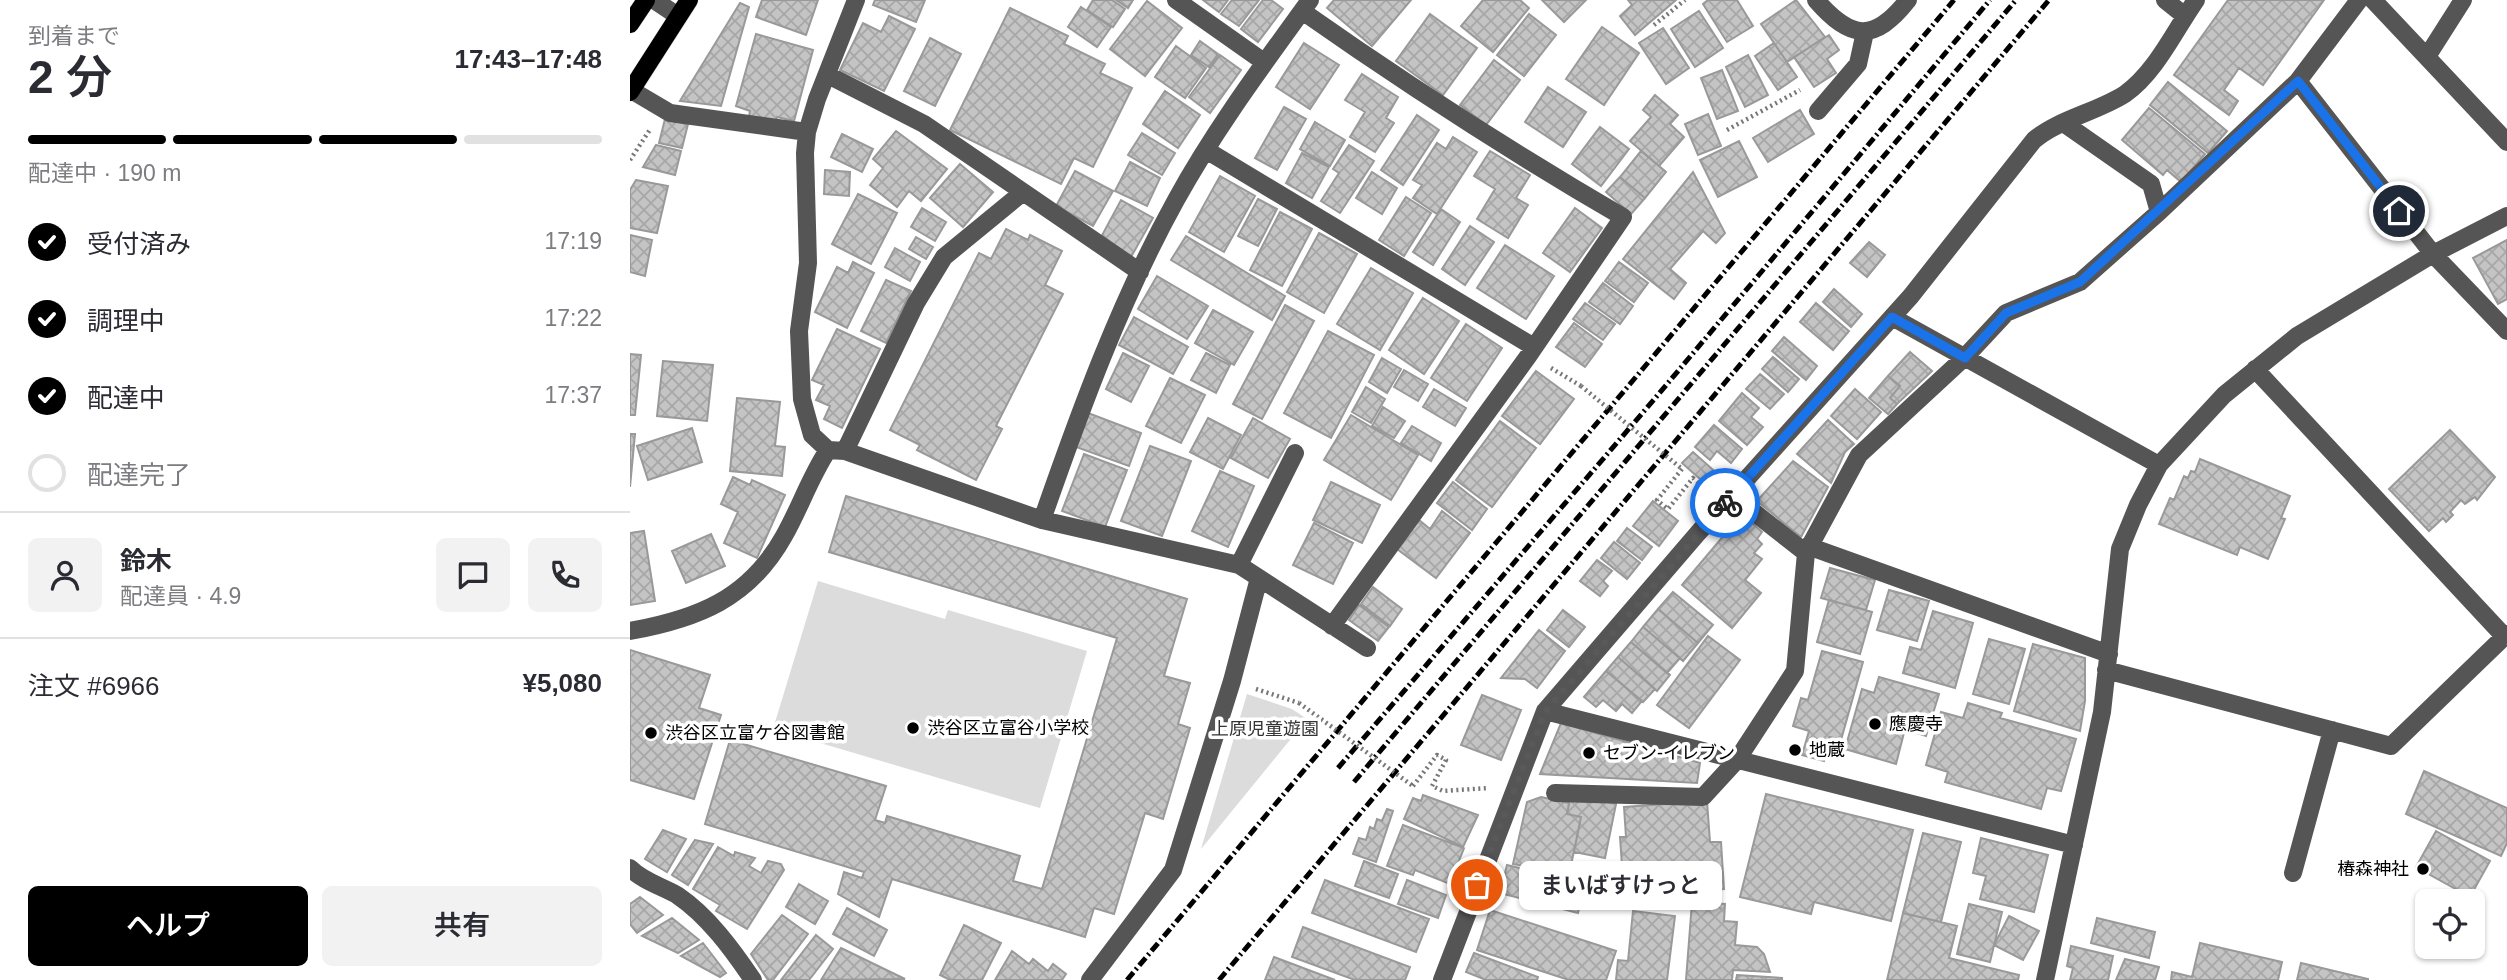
<!DOCTYPE html>
<html lang="ja">
<head>
<meta charset="utf-8">
<style>
  :root { --surface:#fff; --page:#f2f2f3; --text:#2b2b33; --muted:#7c7c81; --line:#e1e1e2; --accent:#000 }
  body { margin:0; font-family:Arial,"Noto Sans JP",sans-serif; background:var(--page); color:var(--text); height:100vh; display:flex; flex-direction:column; font-size:26px; white-space:nowrap }
  * { box-sizing:border-box; margin:0 }
  p { font-size:23px; color:var(--muted) }
  .icon { flex:none; width:38px; height:38px; fill:none; stroke:currentColor; stroke-width:2; stroke-linecap:round; stroke-linejoin:round }
  .map { position:relative; flex:1; overflow:hidden }
  .side { display:flex; flex-direction:column; background:var(--surface); width:630px }
  .side>* { flex:none }
  .buttons { position:absolute; left:1785px; top:889px; display:grid; gap:14px }
  .buttons a { display:grid; place-items:center; width:70px; height:70px; border-radius:10px; background:var(--surface); box-shadow:0 2px 5px #0004; font-size:35px }
  .pin { position:absolute; display:grid; place-items:center; width:60px; height:60px; color:#fff; margin:-30px; border:4px solid #fff; border-radius:50%; box-shadow:0 2px 7px #0007 }
  .courier { position:absolute; display:grid; place-items:center; width:70px; height:70px; margin:-35px; border:5px solid #1a73e8; border-radius:50%; background:#fff; color:#222; box-shadow:0 2px 9px #0007 }
  .bubble { position:absolute; height:49px; border-radius:10px; background:var(--surface); box-shadow:0 2px 5px #0004; font-size:23px; font-weight:600; line-height:49px; text-align:center }
  .overview em { font-style:normal; font-weight:600 }
  .overview div { display:flex; flex-direction:column-reverse }
  .overview { display:flex; align-items:center; justify-content:space-between; height:119px; padding:0 28px }
  h1 { font-size:46px; font-weight:600; line-height:52px }
  .bar { display:grid; grid-template-columns:repeat(4,1fr); gap:10px 7px; align-content:center; height:84px; padding:0 28px }
  .bar i { height:9px; border-radius:5px; background:var(--line) }
  .bar .on { background:var(--accent) }
  .bar p { grid-column:span 4 }
  .line { display:flex; align-items:center; gap:18px; padding:0 28px; border-top:2px solid var(--line) }
  .line div { flex:1 }
  .round { display:grid; place-items:center; flex:none; width:74px; height:74px; border-radius:10px; background:var(--page) }
  ol { padding:0 28px; list-style:none }
  li { display:flex; align-items:center; gap:21px; height:77px }
  li p { margin-inline-start:auto }
  li .icon { padding:7px; border-radius:50%; background:var(--accent); color:#fff; stroke-width:4 }
  li:last-child { color:var(--muted) }
  li i { width:38px; height:38px; border:4px solid var(--line); border-radius:50% }
  .action { display:flex; gap:14px; margin-top:auto; padding:14px 28px }
  .action a { flex:1; height:80px; border-radius:10px; background:var(--accent); color:#fff; font-size:28px; font-weight:600; line-height:80px; text-align:center }
  .action a+a { background:var(--page); color:var(--text) }
  main { display:flex; flex:1; min-height:0 }
  .map>svg:first-child { display:block }
  .green { fill:#dcdcdc }
  .building { fill:url(#building-cross-hatch); stroke:#999; stroke-width:2 }
  .lines { fill:none; stroke-linecap:round; stroke-linejoin:round }
  .major-casing { stroke:#dbdbdb; stroke-width:19 }
  .path { stroke:#777; stroke-width:4.5; stroke-dasharray:2 3.5; stroke-linecap:butt }
  .minor { stroke:#555; stroke-width:18 }
  .major { stroke:#000; stroke-width:18 }
  .rail { stroke:#000; stroke-width:5; stroke-dasharray:10 3.5 2 3.5; stroke-linecap:butt }
  .path-bridge { stroke:#777; stroke-width:4.5; stroke-dasharray:2 3.5; stroke-linecap:butt }
  .done { stroke:#595959; stroke-width:7; stroke-dasharray:0 12.6 }
  .route { stroke:#1a73e8; stroke-width:9 }
  .poi-dot { fill:#000; stroke:#fff; stroke-width:2.5 }
  .labels { text-anchor:middle; dominant-baseline:central; stroke-width:7; stroke-linejoin:round; paint-order:stroke }
  .poi-label { font-size:18px; fill:#000; stroke:#fff; text-anchor:start }
  .park-label { font-size:18px; fill:#333; stroke:#fff }
</style>
</head>
<body>
<main>
<section class="side">
<div class="overview"><div><h1>2 分</h1><p>到着まで</p></div><em>17:43–17:48</em></div>
<div class="bar"><i class="on"></i><i class="on"></i><i class="on"></i><i></i><p>配達中 · 190 m</p></div>
<ol>
<li><svg class="icon" aria-label="check" viewBox="0 0 24 24"><path d="M5 12l5 5 9-10"/></svg>受付済み<p>17:19</p></li>
<li><svg class="icon" aria-label="check" viewBox="0 0 24 24"><path d="M5 12l5 5 9-10"/></svg>調理中<p>17:22</p></li>
<li><svg class="icon" aria-label="check" viewBox="0 0 24 24"><path d="M5 12l5 5 9-10"/></svg>配達中<p>17:37</p></li>
<li><i></i>配達完了</li>
</ol>
<div class="line" style="height:126px"><a class="round"><svg class="icon" aria-label="person" viewBox="0 0 24 24"><circle cx="12" cy="8" r="4"/><path d="M4 21q1-7 8-7t8 7"/></svg></a><div><b>鈴木</b><p>配達員 · 4.9</p></div><a class="round"><svg class="icon" aria-label="chat" viewBox="0 0 24 24"><path d="M4 5h16v11H9l-5 4z"/></svg></a><a class="round"><svg class="icon" aria-label="phone" viewBox="0 0 24 24"><path d="M5 4h4l2 5-3 2q2 4 5 5l2-3 5 2v4C11 20 4 13 5 4z"/></svg></a></div>
<div class="line" style="height:91px"><div>注文 #6966</div><b>¥5,080</b></div>
<div class="action"><a>ヘルプ</a><a>共有</a></div>
</section>
<div class="map">
<svg width="1877" height="980" viewBox="0 0 1877 980">
  <defs>
    <pattern id="building-cross-hatch" width="8" height="8" patternUnits="userSpaceOnUse" patternTransform="scale(1.75)"><rect width="8" height="8" fill="#c4c4c4"/><path d="M0 0l8 8M0 8l8-8" fill="none" stroke="#a7a7a7"/></pattern>
  </defs>
  <rect width="100%" height="100%" fill="#fff"/>
  <!-- green -->
  <path class="green" d="M188 581 315 619 318 610 457 651 410 808 143 729Z
    M617 694 662 709 677 719 571 849Z"/>
  <!-- building -->
  <path class="building" d="M132 0H188L176 35 126 17Z
    M245 0H295L286 22 243 5Z
    M463 0H482L495 9 483 27 457 10Z
    M486 0H503L498 8Z
    M573 0H598L589 12Z
    M602 0H629L609 26 591 14Z
    M633 0H641L653 9 628 42 611 29Z
    M704 0H781L742 46 697 8Z
    M853 0H890L899 8 863 52 831 26Z
    M912 0H956L934 22Z
    M998 0H1046L1005 35 990 16 1002 5Z
    M1078 0H1107L1123 26 1097 42 1073 4Z
    M1166 0 1195 37 1157 62 1131 24Z
    M1598 0H1694L1633 85 1609 68 1594 90 1608 101 1599 115 1544 75Z
    M517 1 552 28 515 76 480 49Z
    M110 3 119 7 91 106 50 101Z
    M451 7 481 27 467 47 438 27Z
    M380 8 438 36 434 44 475 64 470 73 502 88 463 167 444 158 431 184 320 130Z
    M1069 11 1093 48 1065 67 1041 29Z
    M800 14 847 48 813 95 766 61Z
    M899 14 926 35 894 76 867 55Z
    M259 16 285 29 254 91 210 70 233 23 251 32Z
    M972 27 1009 53 974 105 936 79Z
    M1033 28 1059 68 1036 84 1009 43Z
    M126 34 183 50 164 121 147 117 145 123 119 116 120 111 106 106Z
    M1199 35 1209 50 1197 59 1206 73 1184 87 1164 57Z
    M300 38 331 54 305 106 274 91Z
    M570 41 588 54 579 67 561 55Z
    M674 43 709 65 680 109 646 87Z
    M1144 43 1167 77 1148 90 1125 56Z
    M546 46 576 68 555 98 525 77Z
    M590 55 611 70 580 113 559 97Z
    M1118 55 1138 95 1115 107 1096 67Z
    M864 60 890 80 856 125 830 105Z
    M1092 70 1108 111 1087 119 1071 78Z
    M732 74 768 97 756 118 764 123 745 152 720 137 735 112 715 100Z
    M1538 82 1597 131 1578 153 1520 105Z
    M918 87 956 112 933 147 895 122Z
    M535 91 570 115 548 148 513 124Z
    M1025 95 1048 115 1040 124 1054 137 1029 166 1000 141 1021 117 1013 110Z
    M654 107 676 119 647 170 625 158Z
    M1519 108 1575 154 1551 182 1537 170 1533 175 1492 140Z
    M1170 110 1184 134 1138 162 1123 138Z
    M1078 114 1091 146 1068 155 1055 124Z
    M787 115 809 130 773 185 751 170Z
    M35 119 58 124 52 148 29 143Z
    M685 122 715 140 700 166 670 149Z
    M970 127 999 149 971 186 942 164Z
    M266 131 317 169 291 201 279 191 267 207 240 185 253 168 243 159Z
    M512 133 545 153 532 175 498 155Z
    M212 134 243 149 232 172 201 157Z
    M823 137 847 152 807 214 783 198 792 185 783 180 807 143 816 149Z
    M1109 141 1127 177 1088 197 1070 160Z
    M26 145 51 151 45 175 13 167Z
    M719 145 744 161 710 213 691 201 709 173 703 169Z
    M860 151 900 175 886 198 898 205 878 238 847 219 865 189 844 176Z
    M1011 151 1036 172 1015 198 990 177Z
    M672 153 699 167 682 198 656 183Z
    M500 162 530 178 517 206 485 191Z
    M330 164 363 192 333 227 300 198Z
    M195 170 220 172 219 196 194 194Z
    M445 171 483 191 463 226 426 206Z
    M742 172 767 188 752 214 726 198Z
    M1063 172 1095 233 1086 243 1073 231 1040 269 1056 283 1044 299 993 259Z
    M590 176 625 196 594 252 559 232Z
    M990 177 1015 198 1001 214 976 192Z
    M6 180 38 186 27 233 0 228V190Z
    M228 194 267 213 241 264 202 244Z
    M776 197 801 213 774 256 749 240Z
    M628 199 647 209 628 246 608 236Z
    M491 200 523 218 501 257 470 239Z
    M292 208 316 222 305 241 281 227Z
    M945 208 972 228 940 272 913 253Z
    M811 209 830 222 803 265 783 252Z
    M650 212 682 229 652 286 620 270Z
    M840 226 864 242 835 285 812 269Z
    M376 229 398 240 400 235 432 251 415 285 433 294 366 426 372 429 346 480 287 450 290 445 260 430 349 253 361 259Z
    M689 233 727 254 694 313 657 292Z
    M0 235 22 240 15 276 0 272Z
    M556 236 655 296 642 320 541 260Z
    M286 237 303 247 296 259 279 249Z
    M1877 240V299L1868 304 1843 258Z
    M1239 242 1255 255 1237 277 1220 263Z
    M875 245 924 276 896 319 847 288Z
    M265 248 290 262 280 281 255 267Z
    M223 262 244 273 217 328 185 312 207 267 218 273Z
    M989 262 1018 283 1004 302 975 281Z
    M741 268 783 293 750 350 707 324Z
    M527 276 578 306 557 339 508 309Z
    M256 280 281 291 256 343 231 331Z
    M973 283 1003 306 990 324 959 302Z
    M1204 289 1232 314 1221 327 1193 302Z
    M793 298 829 321 794 374 759 350Z
    M955 303 985 324 973 340 943 319Z
    M1186 303 1219 331 1203 350 1170 322Z
    M655 305 684 321 632 419 603 404Z
    M583 310 623 332 604 365 565 343Z
    M504 317 558 347 543 374 489 345Z
    M944 323 972 344 955 367 926 347Z
    M836 324 872 348 837 401 801 378Z
    M207 329 250 349 212 428 194 419 200 406 186 400 194 385 182 380Z
    M698 331 744 355 701 438 654 413Z
    M1154 337 1187 366 1176 380 1142 351Z
    M1280 352 1302 371 1267 404 1260 398 1270 386 1258 376Z
    M493 353 519 366 501 402 476 389Z
    M576 353 600 365 586 393 561 380Z
    M0 354 11 355 5 415H0Z
    M1143 357 1169 379 1158 392 1132 369Z
    M752 358 771 369 757 393 739 382Z
    M33 361 83 365 77 421 27 416Z
    M774 370 798 384 788 401 764 387Z
    M906 371 944 399 910 444 872 416Z
    M1130 374 1154 394 1140 409 1116 389Z
    M1258 376 1270 386 1260 398 1267 404 1258 414 1239 398Z
    M540 378 575 395 551 443 516 426Z
    M736 387 755 399 741 423 722 412Z
    M804 389 836 408 825 426 793 407Z
    M1225 389 1251 412 1227 439 1201 416Z
    M1112 393 1129 408 1121 417 1133 427 1117 445 1089 421Z
    M107 398 150 402 145 446 155 447 152 476 100 471Z
    M753 407 775 421 764 438 742 426Z
    M458 413 511 433 499 466 446 447Z
    M721 415 788 455 761 500 694 460Z
    M578 418 611 435 593 469 560 452Z
    M623 418 660 439 638 478 601 458Z
    M1198 420 1224 444 1215 452 1201 483 1167 454Z
    M870 421 906 448 862 507 826 480Z
    M1084 425 1112 449 1101 463 1087 451 1080 460 1065 447Z
    M782 426 811 443 801 461 771 443Z
    M62 428 72 462 18 480 7 446Z
    M1820 430 1865 477 1847 500 1845 497 1835 504 1831 500 1820 512 1823 515 1816 522 1813 518 1799 531 1759 489Z
    M0 434H5L0 487Z
    M520 446 561 461 532 536 491 521Z
    M1063 452 1090 476 1080 488 1052 463Z
    M454 454 497 470 475 527 432 511Z
    M1570 459 1660 496 1651 518 1655 519 1638 559 1610 547 1607 555 1529 524 1540 498 1544 500 1554 476 1558 478 1561 471 1565 472Z
    M1163 461 1198 487 1171 537 1127 501Z
    M590 471 624 486 598 547 562 531Z
    M103 477 120 485 122 480 155 495 127 558 94 543 108 512 91 504Z
    M701 482 750 505 732 543 683 520Z
    M823 482 857 509 842 530 807 503Z
    M216 496 557 599 534 676 560 683 548 724 560 728 533 819 515 813 484 914 464 908 455 937 262 879 249 917 208 894 214 872 232 878 234 872 75 824 100 740 256 786 245 820 255 823 257 816 390 856 383 881 412 889 487 638 199 552Z
    M1023 501 1048 521 1029 546 1003 526Z
    M812 511 840 533 806 578 767 549 789 520 800 529Z
    M1112 514 1132 532 1127 539 1132 544 1124 553 1132 559 1115 580 1131 593 1102 628 1052 585Z
    M684 523 723 543 703 584 663 565Z
    M997 528 1022 547 1012 560 987 541Z
    M14 531 25 601 0 605V533Z
    M81 534 95 566 56 583 42 551Z
    M984 542 1010 563 997 579 971 558Z
    M967 560 982 571 973 581 978 586 970 596 950 581Z
    M1200 568 1245 580 1236 610 1191 598Z
    M743 587 772 609 760 626 731 604Z
    M1259 590 1299 601 1287 641 1247 630Z
    M1043 592 1083 625 1068 643 1028 609Z
    M1199 600 1242 612 1230 654 1187 642Z
    M729 605 759 627 748 641 719 620Z
    M1028 609 1068 643 1053 661 1013 627Z
    M933 610 955 627 939 647 917 630Z
    M1303 611 1343 623 1325 688 1273 673 1280 647 1291 650Z
    M1013 627 1050 658 1037 673 1001 642Z
    M909 630 935 651 907 688 895 679 871 678Z
    M1078 636 1110 660 1059 728 1027 705Z
    M1359 639 1395 649 1379 704 1343 694Z
    M1001 642 1040 675 1027 691 988 657Z
    M1403 644 1455 658V701L1450 731 1384 711Z
    M0 650 80 675 69 708 91 715 64 799 0 780Z
    M1192 651 1233 662 1211 740 1200 737 1194 761 1172 755 1179 731 1163 726 1171 698 1178 700Z
    M988 657 1025 689 1013 702 976 671Z
    M976 671 1012 701 1002 713 992 704 986 711 973 700 966 707 954 697Z
    M1249 677 1309 694 1296 736 1275 729 1266 764 1215 749 1232 689 1244 693Z
    M852 695 891 710 871 760 831 745Z
    M1338 703 1372 713 1370 718 1446 739 1431 791 1417 788 1411 809 1315 782 1318 772 1296 765 1311 712 1333 718Z
    M931 723 1070 763 1067 783 910 774Z
    M1794 771 1877 808V843L1871 856 1776 814Z
    M941 794 986 804 975 858 944 852 951 817 937 814Z
    M1136 794 1283 830 1261 921 1184 902 1181 914 1110 897Z
    M793 795 848 815 833 847 774 819 783 798 791 801Z
    M911 797 939 803 937 814 951 817 939 875 883 864 897 802Z
    M1077 801 1080 842H1091L1094 889 994 895 990 837H996L994 807Z
    M757 809 763 811 746 862 723 854 729 838 736 840 740 827 744 829 747 819 752 821Z
    M773 825 834 848 820 884 785 870 783 875 757 866Z
    M33 830 56 839 37 872 15 859Z
    M1806 831 1860 861 1840 897 1786 867Z
    M1293 833 1331 842 1311 922 1273 913Z
    M1351 838 1418 855 1404 912 1350 899 1356 876 1343 873Z
    M65 840 83 844 58 885 42 875Z
    M88 847 104 856 105 852 125 858 119 866 131 873 138 861 151 864 154 870 117 929 86 911 90 905 63 889Z
    M734 861 768 874 759 898 725 886Z
    M877 865 955 884 948 913 870 893Z
    M695 880 799 919 786 952 682 913Z
    M777 880 816 895 808 918 768 904Z
    M169 884 198 901 185 924 156 907Z
    M10 897 33 915 7 933 0 924V904Z
    M1062 902 1095 904 1094 921 1107 922 1105 945 1127 947 1134 954 1140 972 1103 970 1102 980H1056Z
    M1339 904 1372 912 1360 962 1327 954Z
    M217 908 257 930 244 956 203 934Z
    M860 910 986 951 976 980H939L847 950Z
    M1003 911 1045 916 1037 980H986L988 960 998 961Z
    M1273 913 1327 926 1319 958 1389 975 1388 980H1257Z
    M152 915 178 934 143 980H138L121 954Z
    M1379 916 1409 931 1393 960 1364 945Z
    M42 918 69 940 48 953 12 936Z
    M1467 918 1525 932 1519 958 1461 943Z
    M334 925 371 943 352 980H320L310 975Z
    M673 927 780 967 775 980H725L662 957Z
    M186 935 203 949 179 980H151Z
    M73 943 96 973 90 977 51 956Z
    M1570 943 1652 962 1648 980H1541L1542 972 1562 977Z
    M1441 946 1483 956 1478 980H1440L1443 968 1437 966Z
    M211 948 275 979 191 980Z
    M382 951 399 964 403 959 418 971 423 964 436 974 432 980H365Z
    M844 953 908 977 907 980H856L836 972Z
    M644 957 705 980H635Z
    M1495 959 1529 967 1525 980H1486Z
    M1671 963 1738 979V980H1667Z
    M1107 975 1152 978V980H1106Z"/>
  <g class="lines">
    <defs>
      <path id="major" d="M0 24 16 0
        M0 92 59 0"/>
    </defs>
    <!-- major casing -->
    <use href="#major" class="major-casing"/>
    <!-- path -->
    <path class="path" d="M1024 25 1055 0
      M1097 130 1170 90
      M0 160 21 128
      M921 368 951 386
      M1052 469 1027 500 1038 509 1063 478 1072 486 1068 490
      M626 689 669 703
      M783 786 807 755 816 760 802 786 813 791 858 788"/>
    <!-- minor -->
    <path class="minor" d="M24 0 48 16
      M226 0 187 99 177 132 175 153 178 263 169 331 172 399 182 435 198 450 215 451 412 520 609 565 737 648
      M546 0 634 62
      M1186 0C1221 40 1244 43 1278 0
      M1535 0 1555 16
      M1743 0 1877 142
      M672 11C776 84 883 153 993 217L899 355 702 626
      M1798 55 1833 0
      M198 75 294 124 510 272
      M1668 81 1803 254 1877 331
      M1 90 40 113 177 132
      M1188 111 1228 64 1235 32
      M1435 124 1521 184 1529 212
      M576 150 904 347
      M1262 317 1529 465
      M1625 369 1874 636
      M215 451 286 303 314 257 392 193
      M1102 495 1176 553
      M412 520C450 411 490 301 546 200 585 129 633 65 680 0
      M1178 546 1479 654
      M609 565 665 453
      M0 631C67 619 119 599 154 536 170 508 180 477 198 450
      M1476 670 1761 746 1877 634
      M915 711 1444 845
      M925 793 1073 797 1107 760 1165 671 1176 553 1229 455 1335 357 1376 313 1450 282 1529 212 1668 81 1729 0
      M0 868C13 881 31 886 47 895 78 916 102 949 123 980
      M1663 873 1702 730
      M460 980 543 870 602 681 629 578
      M812 980 915 711 1068 533 1281 296 1404 140C1429 119 1467 112 1495 94 1526 72 1545 30 1566 0
      M1415 980 1472 712 1490 549 1508 505 1529 465 1594 395 1667 336 1803 254 1877 216"/>
    <!-- major -->
    <use href="#major" class="major"/>
    <!-- rail -->
    <path class="rail" d="M708 768 1027 396 1360 0
      M724 782 1386 0
      M497 980 1324 0
      M589 980 1419 0"/>
    <!-- path-bridge -->
    <path class="path-bridge" d="M951 386 1052 469
      M669 703 783 786"/>
  </g>
  <g class="lines">
    <!-- done -->
    <path class="done" d="M847 885 915 712 1095 503"/>
    <!-- route -->
    <path class="route" d="M1095 503 1262 317 1335 358 1376 313 1450 282 1668 81 1769 211"/>
  </g>
  <!-- markers -->
  <g class="poi-dot">
    <circle cx="1245" cy="724" r="7"/>
    <circle cx="283" cy="728" r="7"/>
    <circle cx="21" cy="733" r="7"/>
    <circle cx="1165" cy="750" r="7"/>
    <circle cx="959" cy="753" r="7"/>
    <circle cx="1793" cy="869" r="7"/>
  </g>
  <g class="labels">
    <!-- poi labels -->
    <g class="poi-label">
      <text x="1259" y="724">應慶寺</text>
      <text x="297" y="728">渋谷区立富谷小学校</text>
      <text x="35" y="733">渋谷区立富ケ谷図書館</text>
      <text x="1179" y="750">地蔵</text>
      <text x="973" y="753">セブン-イレブン</text>
      <text x="1779" y="869" text-anchor="end">椿森神社</text>
    </g>
    <!-- park labels -->
    <g class="park-label">
      <text x="635" y="729">上原児童遊園</text>
    </g>
  </g>
</svg>
<div class="buttons">
<a><svg class="icon" aria-label="locate" viewBox="0 0 24 24"><circle cx="12" cy="12" r="6"/><path d="M12 2v4M12 18v4M2 12h4M18 12h4"/></svg></a>
</div>
<div class="pin" style="left:847px;top:885px;background:#ea580c"><svg class="icon" aria-label="bag" viewBox="0 0 24 24"><path d="M5 8h14l-1 12H6zM9 8a3 3 0 0 1 6 0"/></svg></div>
<div class="pin" style="left:1769px;top:211px;background:#1f2937"><svg class="icon" aria-label="home" viewBox="0 0 24 24"><path d="M3 11l9-7 9 7M6 9v11h12V9"/></svg></div>
<div class="courier" style="left:1095px;top:503px"><svg class="icon" aria-label="bike" viewBox="0 0 24 24"><circle cx="6" cy="16" r="4"/><circle cx="18" cy="16" r="4"/><path d="M6 16l4-8h5l3 8M10 8l3 8H6M13 5h3"/></svg></div>
<div class="bubble" style="left:889px;top:861px;width:203px">まいばすけっと</div>
</div>
</main>
</body>
</html>
